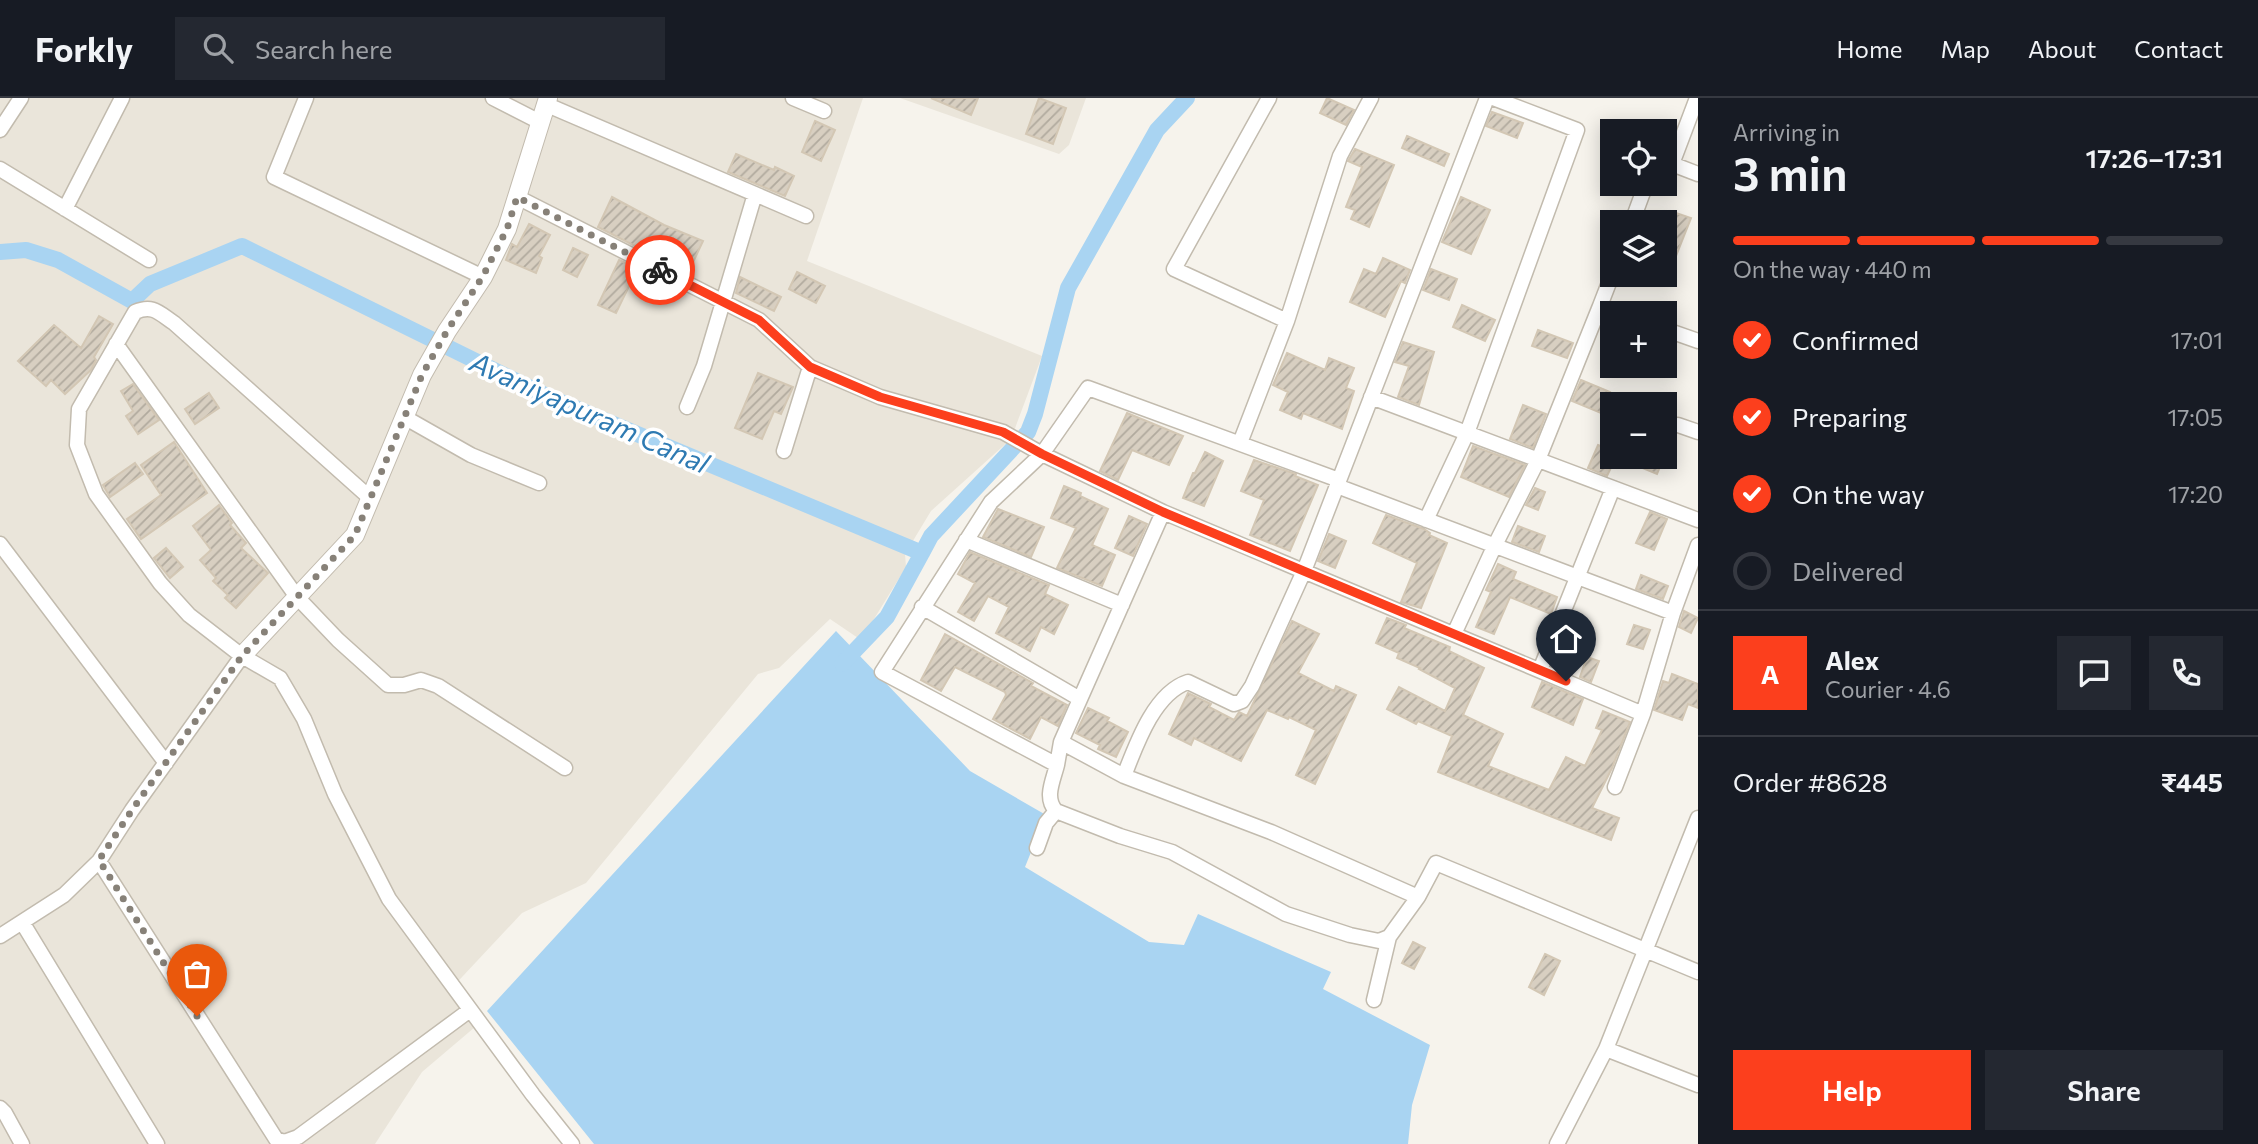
<!DOCTYPE html>
<html lang="en">
<head>
<meta charset="utf-8">
<style>
  :root { --surface:#171b24; --page:#242831; --text:#f1f3f6; --muted:#9ea1a6; --line:#363941; --accent:#fc3f1d }
  body { margin:0; font-family:Commissioner,sans-serif; background:var(--page); color:var(--text); height:100vh; display:flex; flex-direction:column; font-size:26px; white-space:nowrap }
  * { box-sizing:border-box; margin:0 }
  p { font-size:23px; color:var(--muted) }
  .icon { flex:none; width:38px; height:38px; fill:none; stroke:currentColor; stroke-width:2; stroke-linecap:round; stroke-linejoin:round }
  .map { position:relative; flex:1; overflow:hidden }
  .panel { display:flex; flex-direction:column; background:var(--surface); width:560px }
  .panel>* { flex:none }
  .fabs { position:absolute; left:1600px; top:21px; display:grid; gap:14px }
  .fabs a { display:grid; place-items:center; width:77px; height:77px; border-radius:0px; background:var(--surface); box-shadow:0 4px 18px #0003; font-size:35px }
  .pin { position:absolute; display:grid; place-items:center; width:60px; height:60px; color:#fff; margin:-72px -30px; border-radius:50% 50% 50% 0; rotate:-45deg; box-shadow:0 0 7px #0007 }
  .pin .icon { rotate:45deg }
  .courier { position:absolute; display:grid; place-items:center; width:70px; height:70px; margin:-35px; border:5px solid #fc3f1d; border-radius:50%; background:#fff; color:#222; box-shadow:0 2px 9px #0007 }
  .headline em { font-style:normal; font-weight:600 }
  .headline div { display:flex; flex-direction:column-reverse }
  .headline { display:flex; align-items:center; justify-content:space-between; height:119px; padding:0 35px }
  h1 { font-size:46px; font-weight:600; line-height:52px }
  .bar { display:grid; grid-template-columns:repeat(4,1fr); gap:10px 7px; align-content:center; height:84px; padding:0 35px }
  .bar i { height:9px; border-radius:5px; background:var(--line) }
  .bar .selected { background:var(--accent) }
  .bar p { grid-column:span 4 }
  .line { display:flex; align-items:center; gap:18px; padding:0 35px; border-top:2px solid var(--line) }
  .line div { flex:1 }
  .round { display:grid; place-items:center; flex:none; width:74px; height:74px; border-radius:0px; background:var(--page) }
  ol { padding:0 35px; list-style:none }
  li { display:flex; align-items:center; gap:21px; height:77px }
  li p { margin-inline-start:auto }
  li .icon { padding:7px; border-radius:50%; background:var(--accent); color:#fff; stroke-width:4 }
  li:last-child { color:var(--muted) }
  li i { width:38px; height:38px; border:4px solid var(--line); border-radius:50% }
  .cta { display:flex; gap:14px; margin-top:auto; padding:14px 35px }
  .cta a { flex:1; height:80px; border-radius:0px; background:var(--accent); color:#fff; font-size:28px; font-weight:600; line-height:80px; text-align:center }
  .cta a+a { background:var(--page); color:var(--text) }
  header { display:flex; align-items:center; gap:42px; box-sizing:border-box; height:98px; padding:0 35px; background:var(--surface); border-bottom:2px solid var(--line) }
  header strong { font-size:33px }
  nav { display:flex; gap:38px; margin-inline-start:auto; font-size:24px }
  .search { width:490px; height:63px; background:var(--page); display:flex; align-items:center; gap:18px; box-sizing:border-box; padding:0 24px; border-radius:0px; color:var(--muted); font-size:26px }
  main { display:flex; flex:1; min-height:0 }
  .map>svg:first-child { display:block }
  .residential { fill:#eae5da }
  .water { fill:#a9d4f2 }
  .lines { fill:none; stroke-linecap:round; stroke-linejoin:round }
  .canal { stroke:#a9d4f2; stroke-width:16 }
  .building { fill:url(#building-hatch); stroke:#d3c7b4; stroke-width:2 }
  .minor-casing { stroke:#c2bbae; stroke-width:17 }
  .tertiary-casing { stroke:#c2bbae; stroke-width:20 }
  .minor { stroke:#fff; stroke-width:14 }
  .tertiary { stroke:#fff; stroke-width:18 }
  .done { stroke:#878178; stroke-width:7; stroke-dasharray:0 12.6 }
  .route { stroke:#fc3f1d; stroke-width:9 }
  .labels { text-anchor:middle; dominant-baseline:central; stroke-width:7; stroke-linejoin:round; paint-order:stroke }
  .water-label { font-size:28px; font-style:italic; fill:#2e7ab2; stroke:#fff }
</style>
</head>
<body>
<header>
<strong>Forkly</strong>
<div class="search"><svg class="icon" aria-label="search" viewBox="0 0 24 24"><circle cx="10" cy="10" r="6"/><path d="M15 15l6 6"/></svg>Search here</div>
<nav><a>Home</a><a>Map</a><a>About</a><a>Contact</a></nav>
</header>
<main>
<div class="map">
<svg width="1698" height="1046" viewBox="0 0 1698 1046">
  <defs>
    <pattern id="building-hatch" width="6" height="6" patternUnits="userSpaceOnUse" patternTransform="scale(1.75)"><rect width="6" height="6" fill="#d8cfc1"/><path d="M-1 1l2-2M0 6l6-6M5 7l2-2" fill="none" stroke="#b1aa9e"/></pattern>
  </defs>
  <rect width="100%" height="100%" fill="#f6f3ec"/>
  <!-- residential -->
  <path class="residential" d="M0 0H863L807 163 1042 258 1011 341 931 413 905 456 906 469 861 542 830 521 779 570 758 576 586 785 522 815 448 894 475 929 422 974 375 1046H0Z
    M900 0H1086L1069 47 1059 56Z"/>
  <!-- water -->
  <path class="water" d="M836 533 970 673 1046 717 1025 769 1149 844 1184 847 1198 816 1331 874 1323 891 1430 947 1412 1007 1408 1046H594L487 913Z"/>
  <g class="lines">
    <!-- canal -->
    <path class="canal" d="M0 154 26 152 58 162 132 203 150 186 242 148 551 300 922 455 931 438 1028 334 1035 316 1068 190 1157 32 1187 0
      M842 566 887 519 922 455"/>
  </g>
  <!-- building -->
  <path class="building" d="M931 0H978L971 17Z
    M1039 0 1066 10 1053 46 1026 36Z
    M1327 0 1354 12 1346 27 1320 15Z
    M1492 14 1523 25 1517 40 1486 28Z
    M815 23 835 32 821 63 802 54Z
    M1407 38 1449 56 1444 68 1402 50Z
    M1355 51 1394 67 1369 129 1351 121 1355 112 1346 109 1362 69 1348 63Z
    M736 56 774 72 775 69 794 78 785 98 728 74Z
    M612 99 664 127 703 143 688 175 598 129Z
    M1461 99 1490 112 1471 156 1442 144Z
    M1676 115 1691 120 1674 163 1664 159V146Z
    M529 126 550 137 539 158 542 160 536 175 506 162 512 146 517 149Z
    M573 150 588 157 577 179 563 172Z
    M1383 160 1410 172 1405 185 1401 183 1385 219 1350 204 1364 171 1376 176Z
    M619 162 634 169 629 178 633 180 616 215 598 207Z
    M1431 171 1457 181 1449 202 1423 192Z
    M797 174 825 188 816 205 789 191Z
    M740 179 781 199 774 213 736 195Z
    M1462 207 1495 222 1485 243 1453 229Z
    M99 218 113 226 94 259 96 262 91 272 65 296 51 282 46 288 18 263 54 227 81 250Z
    M1538 232 1573 245 1567 260 1532 248Z
    M1403 244 1434 254 1419 307 1398 299 1409 268 1395 264Z
    M1287 255 1325 272 1329 260 1354 270 1346 290 1354 293 1342 331 1303 315 1301 321 1280 312 1288 294 1273 287Z
    M758 275 793 289 781 316 774 313 762 341 735 330Z
    M1581 282 1610 294 1601 315 1572 303Z
    M133 286 159 322 138 336 126 318 133 313 121 293Z
    M209 295 219 310 195 326 185 311Z
    M1523 307 1546 316 1533 350 1510 341Z
    M1127 315 1183 338 1169 367 1132 352 1118 382 1100 373Z
    M174 344 207 395 141 441 127 421 161 397 141 367Z
    M1598 347 1612 353V359H1616L1607 378 1588 370Z
    M1473 348 1525 367 1509 399 1461 379Z
    M1205 354 1223 363 1204 408 1183 400 1193 375H1195Z
    M1616 359H1664L1657 376Z
    M1254 362 1296 376 1295 378 1318 387 1290 453 1250 437 1264 402 1241 393Z
    M135 365 143 376 110 399 103 387Z
    M1064 388 1081 395 1080 398 1108 411 1092 447 1115 457 1102 488 1057 470 1076 430 1051 420Z
    M1535 390 1545 394 1538 412 1526 407Z
    M219 407 232 425 230 427 246 445 241 450 268 475 236 510 225 500 228 497 213 483 216 480 200 462 211 452 193 428Z
    M998 411 1044 429 1031 459 983 439Z
    M1650 414 1667 421 1654 452 1636 445Z
    M1386 417 1424 431 1430 435 1429 437 1447 445 1421 510 1401 504 1417 465 1373 445Z
    M1129 418 1147 426 1133 458 1115 450Z
    M1518 428 1545 438 1539 454 1512 444Z
    M1329 436 1346 443 1335 470 1318 463Z
    M166 450 183 469 170 480 154 460Z
    M970 454 1049 487 1045 496 1068 507 1054 536 1041 529 1030 553 996 535 1009 509 988 498 974 523 958 514 975 485 958 476Z
    M1498 466 1516 474 1513 481 1557 499 1551 516 1510 499 1494 536 1476 529 1491 494 1486 492Z
    M1641 477 1668 488 1663 501 1636 491Z
    M1684 513 1698 520 1691 535 1679 529Z
    M1387 520 1406 527 1404 530 1450 549 1449 553 1484 570 1463 617 1503 636 1488 668 1549 692 1566 659 1585 668 1602 632 1596 630 1603 613 1630 624 1612 670 1592 710 1619 720 1611 742 1438 674 1452 638 1418 623 1416 626 1387 611 1399 589 1445 613 1455 590 1419 571 1420 570 1397 560 1399 555 1376 545Z
    M1292 523 1319 536 1298 575 1334 593 1336 588 1356 597 1315 686 1296 677 1316 632 1289 619 1288 621 1267 612 1241 663 1194 640 1191 647 1169 636 1188 595 1211 606 1209 609 1234 622 1239 614 1247 618Z
    M1634 527 1650 532 1643 551 1627 546Z
    M945 536 1033 585 1031 588 1067 607 1058 628 1041 619 1030 641 993 621 1006 597 1005 594 955 569 941 593 921 582Z
    M1587 559 1599 563 1591 584 1580 579Z
    M1672 576 1698 586V610L1688 606 1682 622 1654 612 1663 583 1669 585Z
    M1542 584 1583 601 1573 627 1532 609Z
    M1088 610 1109 620 1107 623 1128 634 1116 659 1098 651 1100 647 1076 635Z
    M1413 844 1425 850 1414 871 1402 865Z
    M1545 856 1560 863 1544 897 1529 889Z"/>
  <g class="lines">
    <defs>
      <path id="minor" d="M306 0 274 79 483 179
        M493 0 540 24
        M793 0 824 13
        M1269 0 1174 171 1287 223
        M1697 0 1672 66 1698 76
        M545 6 806 118
        M0 32 21 0
        M0 71 149 162
        M517 99 759 222 810 269 880 299 1003 334 1042 356 1163 414 1643 616
        M65 111 122 0
        M1632 124 1646 86
        M1612 177 1600 208 1621 215
        M1664 231 1698 243
        M116 246 297 499 338 542 388 587H404L421 582 438 588 565 670
        M1371 299 1698 422
        M687 309 704 268 755 96
        M404 319 471 357 539 385
        M1678 327 1698 334
        M1240 345 1287 223 1340 58 1371 0
        M784 353 810 269
        M1337 388 1673 515
        M370 400 174 225C159 215 153 206 135 214L79 311 77 347 96 396 160 485 189 517 242 558 280 580 304 621 335 696 389 801 533 997 572 1046
        M1163 414 1061 644 1124 678 1271 734 1418 799 1436 765 1698 874
        M1426 422 1467 335 1577 32 1493 0
        M966 442 1122 507
        M0 446 166 665
        M922 509 1080 601
        M1454 536 1494 449 1538 362 1600 208
        M1540 572 1613 390
        M1061 644 1057 667 882 574 991 404 1042 356 1088 290 1339 382
        M1057 667C1053 683 1044 700 1056 713L1120 738 1172 754 1286 816 1350 837 1379 843 1389 839 1418 799
        M1124 678C1136 647 1154 595 1188 584L1234 606 1242 603 1252 588 1304 473 1487 0
        M1615 689 1643 616 1673 515 1698 447
        M1698 720 1606 951 1698 987
        M1037 750 1046 725 1056 713
        M99 763 276 1041 284 1044 298 1039 470 912
        M22 824 157 1046
        M0 838 64 797 99 763 132 712 242 558
        M1374 902 1389 839
        M0 1010 5 1015 22 1046
        M1557 1046 1606 951"/>
      <path id="tertiary" d="M242 558 355 437 422 277 447 233 483 179 507 131 548 0"/>
    </defs>
    <!-- minor casing -->
    <use href="#minor" class="minor-casing"/>
    <!-- tertiary casing -->
    <use href="#tertiary" class="tertiary-casing"/>
    <!-- minor -->
    <use href="#minor" class="minor"/>
    <!-- tertiary -->
    <use href="#tertiary" class="tertiary"/>
  </g>
  <g class="lines">
    <!-- done -->
    <path class="done" d="M197 918 99 762 132 712 242 558 355 437 422 277 447 233 483 178 507 131 517 99 660 172"/>
    <!-- route -->
    <path class="route" d="M660 172 759 222 810 269 880 299 1003 334 1042 356 1163 414 1566 583"/>
  </g>
  <g class="labels">
    <!-- water labels -->
    <g class="water-label">
      <text transform="translate(590 314) rotate(24)">Avaniyapuram Canal</text>
    </g>
  </g>
</svg>
<div class="fabs">
<a><svg class="icon" aria-label="locate" viewBox="0 0 24 24"><circle cx="12" cy="12" r="6"/><path d="M12 2v4M12 18v4M2 12h4M18 12h4"/></svg></a>
<a><svg class="icon" aria-label="layers" viewBox="0 0 24 24"><path d="M12 4l9 5-9 5-9-5zM3 14l9 5 9-5"/></svg></a>
<a>+</a>
<a>−</a>
</div>
<div class="pin" style="left:197px;top:918px;background:#ea580c"><svg class="icon" aria-label="bag" viewBox="0 0 24 24"><path d="M5 8h14l-1 12H6zM9 8a3 3 0 0 1 6 0"/></svg></div>
<div class="pin" style="left:1566px;top:583px;background:#1f2937"><svg class="icon" aria-label="home" viewBox="0 0 24 24"><path d="M3 11l9-7 9 7M6 9v11h12V9"/></svg></div>
<div class="courier" style="left:660px;top:172px"><svg class="icon" aria-label="bike" viewBox="0 0 24 24"><circle cx="6" cy="16" r="4"/><circle cx="18" cy="16" r="4"/><path d="M6 16l4-8h5l3 8M10 8l3 8H6M13 5h3"/></svg></div>
</div>
<section class="panel">
<div class="headline"><div><h1>3 min</h1><p>Arriving in</p></div><em>17:26–17:31</em></div>
<div class="bar"><i class="selected"></i><i class="selected"></i><i class="selected"></i><i></i><p>On the way · 440 m</p></div>
<ol>
<li><svg class="icon" aria-label="check" viewBox="0 0 24 24"><path d="M5 12l5 5 9-10"/></svg>Confirmed<p>17:01</p></li>
<li><svg class="icon" aria-label="check" viewBox="0 0 24 24"><path d="M5 12l5 5 9-10"/></svg>Preparing<p>17:05</p></li>
<li><svg class="icon" aria-label="check" viewBox="0 0 24 24"><path d="M5 12l5 5 9-10"/></svg>On the way<p>17:20</p></li>
<li><i></i>Delivered</li>
</ol>
<div class="line" style="height:126px"><b class="round" style="background:var(--accent);color:#fff">A</b><div><b>Alex</b><p>Courier · 4.6</p></div><a class="round"><svg class="icon" aria-label="chat" viewBox="0 0 24 24"><path d="M4 5h16v11H9l-5 4z"/></svg></a><a class="round"><svg class="icon" aria-label="phone" viewBox="0 0 24 24"><path d="M5 4h4l2 5-3 2q2 4 5 5l2-3 5 2v4C11 20 4 13 5 4z"/></svg></a></div>
<div class="line" style="height:91px"><div>Order #8628</div><b>₹445</b></div>
<div class="cta"><a>Help</a><a>Share</a></div>
</section>
</main>
</body>
</html>
